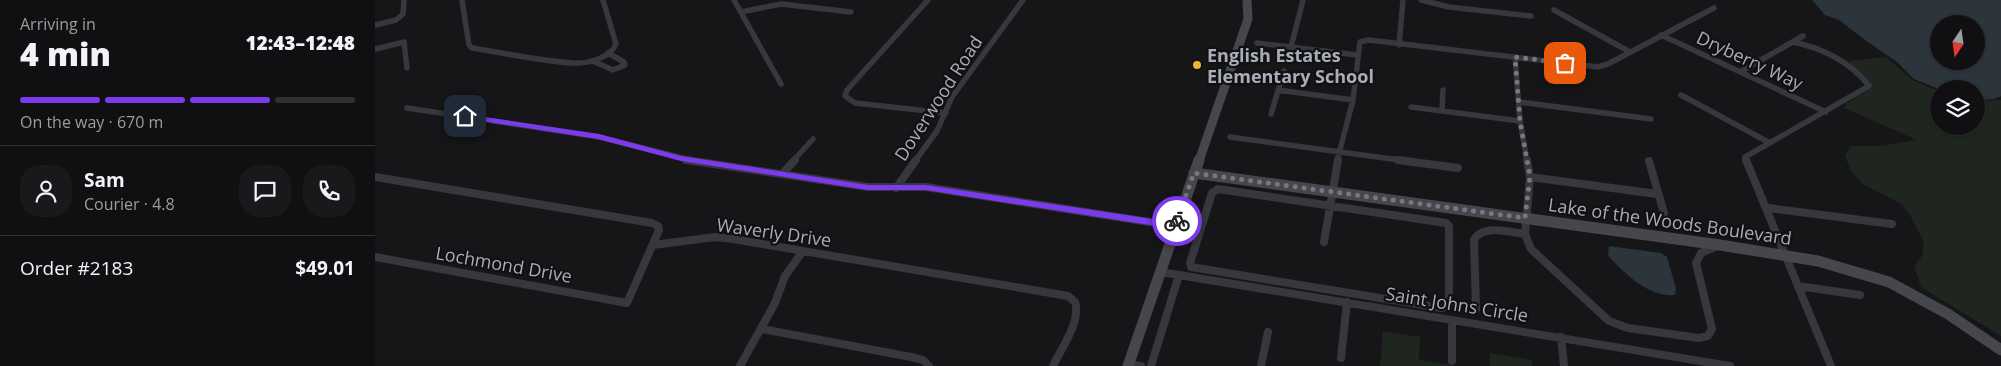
<!DOCTYPE html>
<html lang="en">
<head>
<meta charset="utf-8">
<style>
  :root { --surface:#101012; --page:#19191b; --text:#f1f3f6; --muted:#9c9d9f; --line:#303032; --accent:#7c3aed }
  body { margin:0; font-family:"Open Sans",sans-serif; background:var(--page); color:var(--text); height:100vh; display:flex; flex-direction:column; font-size:19px; white-space:nowrap }
  * { box-sizing:border-box; margin:0 }
  p { font-size:16px; color:var(--muted) }
  .icon { flex:none; width:28px; height:28px; fill:none; stroke:currentColor; stroke-width:2; stroke-linecap:round; stroke-linejoin:round }
  .map { position:relative; flex:1; overflow:hidden }
  .side { display:flex; flex-direction:column; background:var(--surface); width:375px }
  .side>* { flex:none }
  .needle { width:32px; rotate:193deg }
  .buttons { position:absolute; left:1555px; top:15px; display:grid; gap:10px }
  .buttons a { display:grid; place-items:center; width:55px; height:55px; border-radius:50%; background:var(--surface); box-shadow:0 1px 4px #0004,0 0 0 1px var(--line); font-size:25px }
  .pin { position:absolute; display:grid; place-items:center; width:42px; height:42px; color:#fff; margin:-21px; border-radius:10px; box-shadow:0 2px 8px #0006 }
  .courier { position:absolute; display:grid; place-items:center; width:50px; height:50px; margin:-25px; border:4px solid #7c3aed; border-radius:50%; background:#fff; color:#222; box-shadow:0 1px 6px #0007 }
  .summary em { font-style:normal; font-weight:800 }
  .summary div { display:flex; flex-direction:column-reverse }
  .summary { display:flex; align-items:center; justify-content:space-between; height:85px; padding:0 20px }
  h1 { font-size:32px; font-weight:800; line-height:38px }
  .bar { display:grid; grid-template-columns:repeat(4,1fr); gap:8px 5px; align-content:center; height:60px; padding:0 20px }
  .bar i { height:6px; border-radius:4px; background:var(--line) }
  .bar .current { background:var(--accent) }
  .bar p { grid-column:span 4 }
  .line { display:flex; align-items:center; gap:12px; padding:0 20px; border-top:1px solid var(--line) }
  .line div { flex:1 }
  .round { display:grid; place-items:center; flex:none; width:52px; height:52px; border-radius:20px; background:var(--page) }
  main { display:flex; flex:1; min-height:0 }
  .map>svg:first-child { display:block }
  .green { fill:#1e261f }
  .water { fill:#2c353c; fill-rule:evenodd }
  .lines { fill:none; stroke-linecap:round; stroke-linejoin:round }
  .street-far1 { stroke:#37383d; stroke-width:5.5 }
  .street { stroke:#37383d; stroke-width:8 }
  .secondary-far1 { stroke:#45474d; stroke-width:9 }
  .secondary { stroke:#45474d; stroke-width:11 }
  .route { fill:#7c3aed }
  .done { stroke:#757880; stroke-width:5; stroke-dasharray:0 9 }
  .poi-dot { fill:#f2b134; stroke:#111113; stroke-width:2 }
  .labels { text-anchor:middle; dominant-baseline:central; stroke-width:4.5; stroke-linejoin:round; paint-order:stroke }
  .poi-label { font-size:18px; font-weight:bold; fill:#a8adb8; stroke:#111113; text-anchor:start }
  .street-label { font-size:18px; fill:#a8adb8; stroke:#111113 }
</style>
</head>
<body>
<main>
<section class="side">
<div class="summary"><div><h1>4 min</h1><p>Arriving in</p></div><em>12:43–12:48</em></div>
<div class="bar"><i class="current"></i><i class="current"></i><i class="current"></i><i></i><p>On the way · 670 m</p></div>
<div class="line" style="height:90px"><a class="round"><svg class="icon" aria-label="person" viewBox="0 0 24 24"><circle cx="12" cy="8" r="4"/><path d="M4 21q1-7 8-7t8 7"/></svg></a><div><b>Sam</b><p>Courier · 4.8</p></div><a class="round"><svg class="icon" aria-label="chat" viewBox="0 0 24 24"><path d="M4 5h16v11H9l-5 4z"/></svg></a><a class="round"><svg class="icon" aria-label="phone" viewBox="0 0 24 24"><path d="M5 4h4l2 5-3 2q2 4 5 5l2-3 5 2v4C11 20 4 13 5 4z"/></svg></a></div>
<div class="line" style="height:65px"><div>Order #2183</div><b>$49.01</b></div>
</section>
<div class="map">
<svg width="1626" height="366" viewBox="0 0 1626 366">
  <rect width="100%" height="100%" fill="#161618"/>
  <!-- green -->
  <path class="green" d="M1511 57 1537 80 1564 91V126H1601V101L1626 100V336L1546 287 1539 266 1547 256 1549 242 1536 217 1527 204 1489 185 1476 171 1470 156 1475 146H1505L1542 140 1469 108 1472 103 1498 87 1476 66 1474 61Z
    M1008 331 1045 337 1044 360 1080 366H1005Z
    M1115 353 1157 360V366H1115Z"/>
  <!-- water -->
  <path class="water" d="M1437 0H1626V96C1619 100 1610 100 1601 99V89H1564L1539 79 1522 62 1490 40 1464 20 1450 15ZM1564 24H1601V61H1564Z
    M1234 246 1286 253 1292 257 1301 289 1300 295C1274 297 1253 276 1236 259L1233 255Z"/>
  <g class="lines">
    <!-- street-far1 -->
    <path class="street-far1" d="M87 0 94 45 97 48C130 53 164 61 197 63 211 64 235 59 241 44L228 0
      M359 0 406 84
      M553 0 472 90 470 96 480 103 571 113
      M1046 0 1074 7 1156 16
      M1179 10 1255 52
      M366 12 406 4 476 12
      M0 25 21 20 28 14 29 0
      M1286 35 1451 112
      M882 43 982 55
      M1024 45 1028 0
      M916 47 928 0
      M0 49 29 42 32 68
      M1140 57 1145 121 1152 161
      M218 61 238 70 250 65 249 62 233 53
      M1365 72 1428 36
      M903 90 978 100
      M1306 95 1395 143
      M1144 102 1276 119
      M1036 107 1145 121
      M32 108 224 137 320 161
      M1067 110 1068 90
      M896 114 909 71
      M855 137 1032 161
      M418 161 438 139
      M540 161 562 131 577 97 648 0
      M962 161 978 100 985 42 994 40 1223 67 1233 64 1339 8
      M1372 161 1370 157 1494 86C1476 62 1447 48 1418 42"/>
    <!-- street -->
    <path class="street" d="M311 160 493 187H551L800 226
      M1023 160 1083 168
      M1152 160 1155 177 1150 234 1156 249 1234 321 1253 328 1324 338 1333 336 1337 329 1321 263 1326 253 1340 247
      M1371 160 1456 366
      M1274 161 1289 213
      M407 174 420 160
      M0 177 277 223 283 226 284 230 252 303 0 257
      M1155 177 1282 194
      M521 188 541 160
      M843 189 1071 223 1074 226V304L1072 307 1066 308 816 267 815 263 837 193Z
      M1394 208 1517 224
      M949 242 963 160
      M278 245 340 237 358 239 693 296 700 302C706 322 686 349 678 366
      M785 272 804 275
      M1423 286 1485 295
      M1101 309 1099 240C1107 224 1136 232 1150 234
      M1077 320V361
      M387 329 536 357 548 360 554 366
      M1186 337 1189 366
      M966 358 972 302
      M753 364 766 366
      M365 366 400 303 410 276 428 251
      M776 366 804 275 1355 366
      M886 366 893 332"/>
    <!-- secondary-far1 -->
    <path class="secondary-far1" d="M824 161 873 19 872 0"/>
    <!-- secondary -->
    <path class="secondary" d="M819 173 1345 245 1443 261 1514 282 1573 314 1626 350
      M753 366 824 160"/>
  </g>
  <!-- route -->
  <path class="route" d="M90 114 224 134 306 156 493 185H551L797 222 802 219 806 221 803 228 800 229 551 190H493L306 161 223 139 87 118 86 116Z"/>
  <g class="lines">
    <!-- done -->
    <path class="done" d="M802 221 819 173 1150 218 1155 177 1145 121 1140 57 1190 63"/>
  </g>
  <!-- markers -->
  <circle class="poi-dot" cx="822" cy="65" r="5"/>
  <g class="labels">
    <!-- poi labels -->
    <g class="poi-label">
      <text x="832" y="55">English Estates<tspan x="832" dy="21">Elementary School</tspan></text>
    </g>
    <!-- street labels -->
    <g class="street-label">
      <text transform="translate(1375 60) rotate(25)">Dryberry Way</text>
      <text transform="translate(563 98) rotate(-57)">Doverwood Road</text>
      <text transform="translate(1295 221) rotate(8)">Lake of the Woods Boulevard</text>
      <text transform="translate(399 232) rotate(8)">Waverly Drive</text>
      <text transform="translate(129 264) rotate(10)">Lochmond Drive</text>
      <text transform="translate(1082 304) rotate(9)">Saint Johns Circle</text>
    </g>
  </g>
</svg>
<div class="buttons">
<a><svg class="needle" viewBox="-14 -14 28 28"><path d="M0-13l5 13h-10z" fill="#e53935"/><path d="M0 13l5-13h-10z" fill="#9c9d9f"/></svg></a>
<a><svg class="icon" aria-label="layers" viewBox="0 0 24 24"><path d="M12 4l9 5-9 5-9-5zM3 14l9 5 9-5"/></svg></a>
</div>
<div class="pin" style="left:1190px;top:63px;background:#ea580c"><svg class="icon" aria-label="bag" viewBox="0 0 24 24"><path d="M5 8h14l-1 12H6zM9 8a3 3 0 0 1 6 0"/></svg></div>
<div class="pin" style="left:90px;top:116px;background:#1f2937"><svg class="icon" aria-label="home" viewBox="0 0 24 24"><path d="M3 11l9-7 9 7M6 9v11h12V9"/></svg></div>
<div class="courier" style="left:802px;top:221px"><svg class="icon" aria-label="bike" viewBox="0 0 24 24"><circle cx="6" cy="16" r="4"/><circle cx="18" cy="16" r="4"/><path d="M6 16l4-8h5l3 8M10 8l3 8H6M13 5h3"/></svg></div>
</div>
</main>
</body>
</html>
